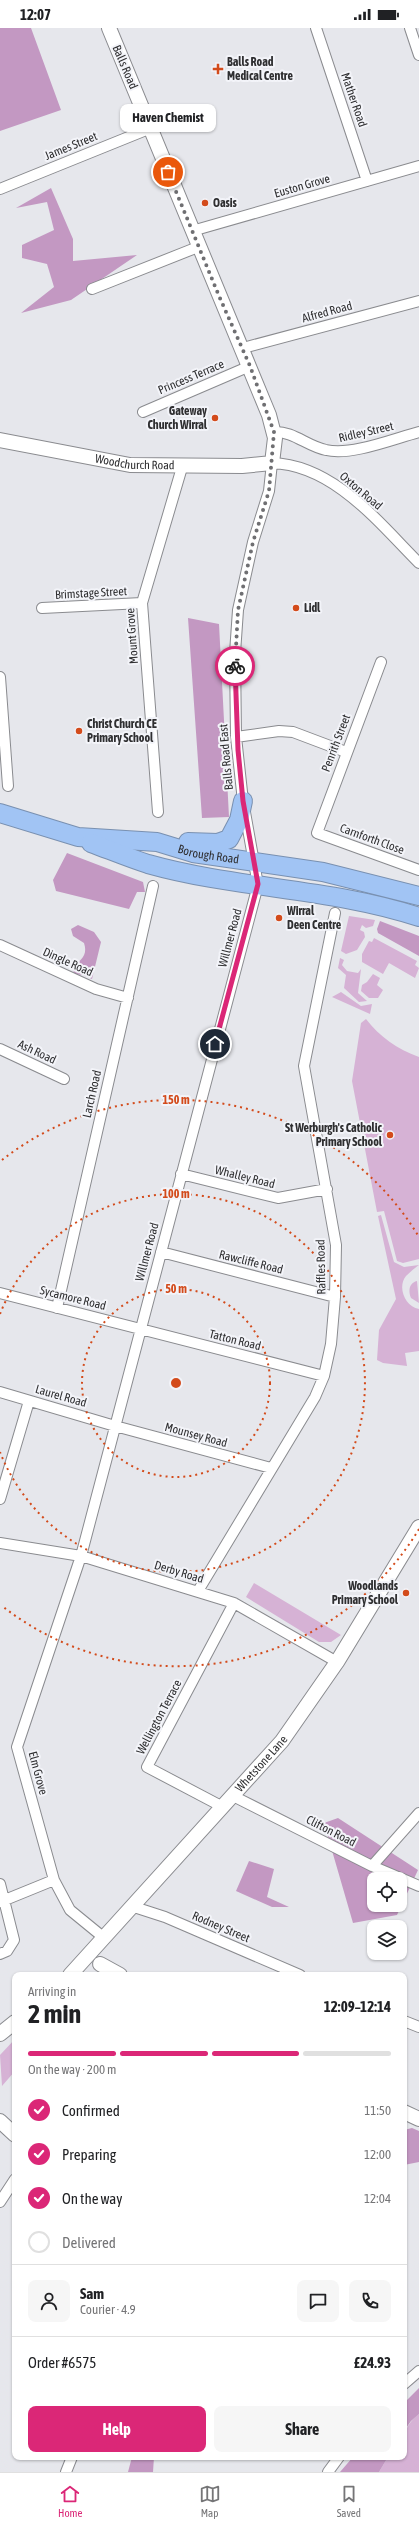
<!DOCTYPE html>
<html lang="en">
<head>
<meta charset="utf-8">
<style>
  :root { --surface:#fff; --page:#f6f6f6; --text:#202124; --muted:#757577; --line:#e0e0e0; --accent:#db2777 }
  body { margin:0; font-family:"Asap Condensed",sans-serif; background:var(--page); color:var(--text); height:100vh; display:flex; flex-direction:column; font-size:15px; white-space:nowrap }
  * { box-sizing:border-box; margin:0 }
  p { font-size:13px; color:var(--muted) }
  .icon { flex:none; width:22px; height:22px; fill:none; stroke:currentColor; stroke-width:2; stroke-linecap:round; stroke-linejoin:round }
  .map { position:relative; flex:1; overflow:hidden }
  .side { position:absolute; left:12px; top:1944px; width:395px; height:488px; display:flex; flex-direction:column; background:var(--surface); border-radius:8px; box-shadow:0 1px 3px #0004 }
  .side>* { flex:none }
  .controls { position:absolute; left:367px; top:1844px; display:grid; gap:8px }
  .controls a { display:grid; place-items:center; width:40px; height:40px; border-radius:8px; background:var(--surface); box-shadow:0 1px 3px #0004; font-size:20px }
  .pin { position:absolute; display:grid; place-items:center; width:34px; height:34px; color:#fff; margin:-17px; border:2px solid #fff; border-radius:50%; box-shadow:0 1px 4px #0007 }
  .courier { position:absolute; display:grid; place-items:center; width:40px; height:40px; margin:-20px; border:3px solid #db2777; border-radius:50%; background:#fff; color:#222; box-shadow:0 1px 5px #0007 }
  .bubble { position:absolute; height:28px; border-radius:8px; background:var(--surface); box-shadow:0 1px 3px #0004; font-size:13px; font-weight:700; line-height:28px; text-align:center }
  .head em { font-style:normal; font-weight:700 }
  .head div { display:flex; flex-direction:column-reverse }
  .head { display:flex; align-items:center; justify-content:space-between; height:68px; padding:0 16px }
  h1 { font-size:26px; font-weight:700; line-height:30px }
  .bar { display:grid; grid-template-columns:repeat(4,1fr); gap:6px 4px; align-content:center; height:48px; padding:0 16px }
  .bar i { height:5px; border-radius:3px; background:var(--line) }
  .bar .active { background:var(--accent) }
  .bar p { grid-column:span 4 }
  .line { display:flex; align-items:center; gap:10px; padding:0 16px; border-top:1px solid var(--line) }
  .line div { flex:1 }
  .round { display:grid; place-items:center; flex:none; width:42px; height:42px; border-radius:8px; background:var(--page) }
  ol { padding:0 16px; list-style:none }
  li { display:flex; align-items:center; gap:12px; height:44px }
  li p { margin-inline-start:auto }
  li .icon { padding:4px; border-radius:50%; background:var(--accent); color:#fff; stroke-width:4 }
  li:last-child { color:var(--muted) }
  li i { width:22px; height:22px; border:2px solid var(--line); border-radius:50% }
  .action { display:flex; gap:8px; margin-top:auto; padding:8px 16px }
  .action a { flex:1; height:46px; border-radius:8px; background:var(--accent); color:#fff; font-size:16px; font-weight:700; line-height:46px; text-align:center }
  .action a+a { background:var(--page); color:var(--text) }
  .status { display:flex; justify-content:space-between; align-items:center; height:28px; padding:0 20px; background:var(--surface); direction:ltr }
  .status svg { height:11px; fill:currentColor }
  .dock { display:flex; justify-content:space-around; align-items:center; height:56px; border-top:1px solid var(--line); background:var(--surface); font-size:11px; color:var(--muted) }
  .dock a { display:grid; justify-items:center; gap:2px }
  .dock .active { color:var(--accent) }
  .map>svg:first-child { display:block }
  .green { fill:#d6b2d5 }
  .forest { fill:#c398c2; fill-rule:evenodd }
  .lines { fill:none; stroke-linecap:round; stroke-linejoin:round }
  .street-casing { stroke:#8a8b8f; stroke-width:12 }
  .secondary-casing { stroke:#8a8b8f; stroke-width:16 }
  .highway-casing { stroke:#7990b0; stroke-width:20 }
  .street { stroke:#fff; stroke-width:10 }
  .secondary { stroke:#fff; stroke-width:14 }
  .highway { stroke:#a1c4f4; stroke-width:18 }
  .done { stroke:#6f6f72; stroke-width:4; stroke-dasharray:0 7.2 }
  .route { stroke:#db2777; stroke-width:5 }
  .ring { fill:none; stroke:#d34b1b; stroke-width:2; stroke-dasharray:2 4 }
  .poi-dot { fill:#d34b1b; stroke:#f3f4f9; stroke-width:1.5 }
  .labels { text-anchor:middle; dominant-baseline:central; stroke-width:4; stroke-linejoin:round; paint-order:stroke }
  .poi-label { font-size:12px; font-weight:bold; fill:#2f2f31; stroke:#f3f4f9; text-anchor:start }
  .street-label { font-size:12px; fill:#2f2f31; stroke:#f3f4f9 }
  .centre { fill:#d34b1b; stroke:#f3f4f9; stroke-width:2 }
  .ring-label { font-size:12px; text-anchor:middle; font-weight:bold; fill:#d34b1b; stroke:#f3f4f9; stroke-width:4; stroke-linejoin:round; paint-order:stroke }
</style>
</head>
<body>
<div class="status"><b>12:07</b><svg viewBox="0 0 49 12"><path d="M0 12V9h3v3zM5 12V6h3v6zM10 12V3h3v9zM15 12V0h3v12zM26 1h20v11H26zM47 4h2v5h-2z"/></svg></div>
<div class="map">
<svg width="419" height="2444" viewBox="0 0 419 2444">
  <rect width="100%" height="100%" fill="#e6e7ec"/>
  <!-- green -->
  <path class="green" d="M349 888 375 892 373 898 366 900 362 897 360 902 364 904 365 909 357 922 346 926 341 923Z
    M374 910 417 933 415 937 419 940 415 950 389 935 383 946 362 934V926L369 913 372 914Z
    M340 930 344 932 342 937 347 943 358 945 361 941 358 965 367 973 359 974 344 960 346 947 338 940Z
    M373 946 380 950 377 957 383 962 378 970H369L361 963 362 957 367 954Z
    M341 964 361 978 372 976 370 986 332 969Z
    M366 991C380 1009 397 1021 419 1029V1231L403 1235 397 1233 384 1183 377 1184 352 1053 361 995Z
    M381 1187 394 1234 404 1239 419 1237C415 1240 410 1244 406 1248 397 1259 405 1279 419 1281V1323L405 1325 407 1338 383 1335 377 1332 379 1302 396 1271 378 1188Z
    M417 1253 419 1275 411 1270C408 1263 409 1255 417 1253Z
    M254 1555 341 1607 331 1614H319L246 1569Z
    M15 2011V2043L2 2058 0 2027Z
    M419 2386V2444H379L388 2429H404C404 2409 402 2400 419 2386Z"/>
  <!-- forest -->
  <path class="forest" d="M0 0H31L61 82 0 103Z
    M51 160 73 211V233L137 227 71 272 21 285 54 259 47 236 22 230V217L54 202 47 174 16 180Z
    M188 590 219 596 229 789 202 790Z
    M67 825 143 854 145 864H137L129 881 56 863 53 852Z
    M380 893 419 908V928L378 905 377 901Z
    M78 897 94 904 101 914 92 951 83 947 74 946 73 940C81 931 88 928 84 915L73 908 71 901Z
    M338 1790 418 1842 397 1887 353 1895 324 1795ZM374 1851H400V1877H374Z
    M249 1833 274 1841 267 1869 289 1879H272L236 1863Z
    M412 2100 419 2103V2134L404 2137V2102Z
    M419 2360V2386L411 2393 404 2403V2375Z
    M132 2429H154L153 2444H128Z
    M353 2429H388L379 2444H340Z"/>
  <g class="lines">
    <defs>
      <path id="street" d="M316 0 367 153
        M410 0 419 27
        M0 161 151 100
        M192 203 419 138
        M92 261 198 219
        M243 320 419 273
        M143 384 250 338
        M274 404C293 403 307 418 326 422 351 428 393 411 419 404
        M42 580 142 575
        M381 634 317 805 419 842
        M0 649 8 758
        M236 709 279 703 293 704 346 724
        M158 784 142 575 183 436
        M0 917 96 961 128 970
        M0 1021 64 1051
        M181 1146 278 1170 327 1161
        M161 1224 335 1269
        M0 1265 324 1348
        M57 1280 153 858
        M0 1364 115 1398 271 1440
        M0 1471 29 1373
        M0 1515 81 1528 234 1575 337 1634
        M198 1563 315 1369 324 1348 331 1316 335 1269 336 1217 304 1038 335 885
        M233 1768 372 1838 419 1858
        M223 1779 147 1739 234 1575
        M372 1838 419 1785
        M0 1856 14 1912 7 1923 0 1926
        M0 1874 54 1852
        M131 1878 165 1889 300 1947
        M103 1909 70 1882 54 1852 17 1719 81 1528 258 857 243 773 236 709 235 625 238 582 253 514 269 463 272 435C334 437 379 495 419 535
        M404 1993 419 1999
        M0 2174 15 2151
        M404 2356 419 2343
        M66 2444 72 2429
        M328 2444 339 2429"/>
      <g id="secondary">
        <path id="s1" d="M0 412 130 437 242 438 272 435 275 410 269 387 109 0"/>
        <path d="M100 1936 120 1947"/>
        <path id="s2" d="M70 1947 282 1713 337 1634 419 1499"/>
        <path d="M0 2006 15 1994"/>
        <path d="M404 2084 419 2091"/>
        <path d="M0 2093 15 2107"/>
      </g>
      <g id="highway">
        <path id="s3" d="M0 785 78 809 157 814 193 825 323 844 419 868"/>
        <path d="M188 814 218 815 229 811 239 792 243 773"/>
        <path d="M91 815C110 822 129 830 148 836 237 861 331 860 419 889"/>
      </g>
    </defs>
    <!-- street casing -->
    <use href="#street" class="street-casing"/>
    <!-- secondary casing -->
    <use href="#secondary" class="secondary-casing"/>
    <!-- highway casing -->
    <use href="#highway" class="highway-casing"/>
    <!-- street -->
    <use href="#street" class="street"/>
    <!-- secondary -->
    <use href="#secondary" class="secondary"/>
    <!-- highway -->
    <use href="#highway" class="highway"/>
  </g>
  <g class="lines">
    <!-- done -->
    <path class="done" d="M168 144 219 268 250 338 274 404 269 463 253 514 238 582 235 638"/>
    <!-- route -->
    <path class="route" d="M215 1016 258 856 243 773 238 722 235 638"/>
  </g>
  <!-- distance rings -->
  <g class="ring">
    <circle cx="176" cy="1355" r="94"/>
    <path d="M0 1286A189 189 0 1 1 0 1424"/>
    <path d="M419 1501A283 283 0 0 1 2 1578M2 1132A283 283 0 0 1 419 1209"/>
  </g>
  <!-- markers -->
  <g class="poi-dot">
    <path d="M216 35h4v4h4v4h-4v4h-4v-4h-4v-4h4z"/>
    <circle cx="205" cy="175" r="4"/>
    <circle cx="215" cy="390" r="4"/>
    <circle cx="296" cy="580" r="4"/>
    <circle cx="79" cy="703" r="4"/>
    <circle cx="279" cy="890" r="4"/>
    <circle cx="390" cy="1107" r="4"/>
    <circle cx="406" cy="1565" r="4"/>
  </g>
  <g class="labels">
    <!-- poi labels -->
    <g class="poi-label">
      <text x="227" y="34">Balls Road<tspan x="227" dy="14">Medical Centre</tspan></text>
      <text x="213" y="175">Oasis</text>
      <text x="207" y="383" text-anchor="end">Gateway<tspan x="207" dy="14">Church Wirral</tspan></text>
      <text x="304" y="580">Lidl</text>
      <text x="87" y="696">Christ Church CE<tspan x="87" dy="14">Primary School</tspan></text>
      <text x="287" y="883">Wirral<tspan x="287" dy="14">Deen Centre</tspan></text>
      <text x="382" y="1100" text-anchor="end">St Werburgh's Catholic<tspan x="382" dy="14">Primary School</tspan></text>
      <text x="398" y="1558" text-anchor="end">Woodlands<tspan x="398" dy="14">Primary School</tspan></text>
    </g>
    <!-- street labels -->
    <g class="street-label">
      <text transform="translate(125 39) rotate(67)">Balls Road</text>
      <text transform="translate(354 72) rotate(71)">Mather Road</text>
      <text transform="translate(71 118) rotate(-22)">James Street</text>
      <text transform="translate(302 158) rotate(-16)">Euston Grove</text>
      <text transform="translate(327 284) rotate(-15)">Alfred Road</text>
      <text transform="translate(191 349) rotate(-23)">Princess Terrace</text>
      <text transform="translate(366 404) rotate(-13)">Ridley Street</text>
      <text stroke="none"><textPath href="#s1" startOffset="137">Woodchurch Road</textPath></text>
      <text transform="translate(361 463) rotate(40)">Oxton Road</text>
      <text transform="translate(91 565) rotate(-3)">Brimstage Street</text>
      <text transform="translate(132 608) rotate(-94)">Mount Grove</text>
      <text transform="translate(336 715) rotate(-69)">Penrith Street</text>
      <text transform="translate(226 729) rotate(-95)">Balls Road East</text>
      <text transform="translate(372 811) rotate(20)">Carnforth Close</text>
      <text stroke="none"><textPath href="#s3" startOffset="214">Borough Road</textPath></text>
      <text transform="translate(230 910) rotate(-75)">Willmer Road</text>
      <text transform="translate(68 934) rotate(24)">Dingle Road</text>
      <text transform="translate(37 1024) rotate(25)">Ash Road</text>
      <text transform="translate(92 1066) rotate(-77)">Larch Road</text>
      <text transform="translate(245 1149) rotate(14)">Whalley Road</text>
      <text transform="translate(147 1224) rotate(-75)">Willmer Road</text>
      <text transform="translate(251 1234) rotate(14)">Rawcliffe Road</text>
      <text transform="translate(321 1239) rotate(-91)">Raffles Road</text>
      <text transform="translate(73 1270) rotate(14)">Sycamore Road</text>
      <text transform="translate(235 1312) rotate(14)">Tatton Road</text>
      <text transform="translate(61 1368) rotate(16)">Laurel Road</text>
      <text transform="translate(196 1407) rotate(15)">Mounsey Road</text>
      <text transform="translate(179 1544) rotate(17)">Derby Road</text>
      <text transform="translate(159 1689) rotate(-62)">Wellington Terrace</text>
      <text stroke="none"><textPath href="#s2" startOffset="285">Whetstone Lane</textPath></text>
      <text transform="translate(38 1745) rotate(75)">Elm Grove</text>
      <text transform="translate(331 1803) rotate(27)">Clifton Road</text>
      <text transform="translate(221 1899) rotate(23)">Rodney Street</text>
    </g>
  </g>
  <circle cx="176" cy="1355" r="6" class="centre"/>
  <g class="ring-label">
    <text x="176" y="1076">150 m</text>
    <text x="176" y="1170">100 m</text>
    <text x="176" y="1265">50 m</text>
  </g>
</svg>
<div class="controls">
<a><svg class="icon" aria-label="locate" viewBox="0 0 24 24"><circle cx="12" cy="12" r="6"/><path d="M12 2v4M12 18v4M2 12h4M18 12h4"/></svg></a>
<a><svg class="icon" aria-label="layers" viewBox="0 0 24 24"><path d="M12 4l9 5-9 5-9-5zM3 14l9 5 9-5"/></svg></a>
</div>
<div class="pin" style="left:168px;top:144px;background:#ea580c"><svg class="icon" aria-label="bag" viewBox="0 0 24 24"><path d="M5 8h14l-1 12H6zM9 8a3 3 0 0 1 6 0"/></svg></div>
<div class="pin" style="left:215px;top:1016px;background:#1f2937"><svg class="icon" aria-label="home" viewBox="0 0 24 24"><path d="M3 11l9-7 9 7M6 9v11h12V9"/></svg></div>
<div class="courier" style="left:235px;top:638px"><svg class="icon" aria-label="bike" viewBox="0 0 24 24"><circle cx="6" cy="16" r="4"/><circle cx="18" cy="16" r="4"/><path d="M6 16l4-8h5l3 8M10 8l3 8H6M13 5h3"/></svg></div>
<div class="bubble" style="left:120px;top:76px;width:96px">Haven Chemist</div>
<section class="side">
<div class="head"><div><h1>2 min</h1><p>Arriving in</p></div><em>12:09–12:14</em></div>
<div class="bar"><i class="active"></i><i class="active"></i><i class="active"></i><i></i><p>On the way · 200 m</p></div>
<ol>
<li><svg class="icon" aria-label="check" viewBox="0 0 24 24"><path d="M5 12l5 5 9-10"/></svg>Confirmed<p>11:50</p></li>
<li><svg class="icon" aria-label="check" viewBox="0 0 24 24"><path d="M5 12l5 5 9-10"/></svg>Preparing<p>12:00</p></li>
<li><svg class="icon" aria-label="check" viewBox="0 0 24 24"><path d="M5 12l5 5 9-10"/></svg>On the way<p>12:04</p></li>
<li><i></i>Delivered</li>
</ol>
<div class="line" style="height:72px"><a class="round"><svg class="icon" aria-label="person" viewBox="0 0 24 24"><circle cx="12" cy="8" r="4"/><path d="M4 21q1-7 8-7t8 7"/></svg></a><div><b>Sam</b><p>Courier · 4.9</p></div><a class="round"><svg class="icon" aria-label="chat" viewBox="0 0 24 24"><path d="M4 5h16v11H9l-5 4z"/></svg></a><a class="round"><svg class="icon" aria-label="phone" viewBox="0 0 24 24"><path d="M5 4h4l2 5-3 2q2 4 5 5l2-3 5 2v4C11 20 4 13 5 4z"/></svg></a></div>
<div class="line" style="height:52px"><div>Order #6575</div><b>£24.93</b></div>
<div class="action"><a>Help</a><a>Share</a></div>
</section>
</div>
<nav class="dock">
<a class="active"><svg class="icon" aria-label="home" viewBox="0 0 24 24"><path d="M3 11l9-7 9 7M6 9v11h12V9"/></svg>Home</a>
<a><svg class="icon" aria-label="map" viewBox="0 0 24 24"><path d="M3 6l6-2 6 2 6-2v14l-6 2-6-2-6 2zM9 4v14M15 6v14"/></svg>Map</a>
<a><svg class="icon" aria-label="saved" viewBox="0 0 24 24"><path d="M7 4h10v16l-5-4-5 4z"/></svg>Saved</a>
</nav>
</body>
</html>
